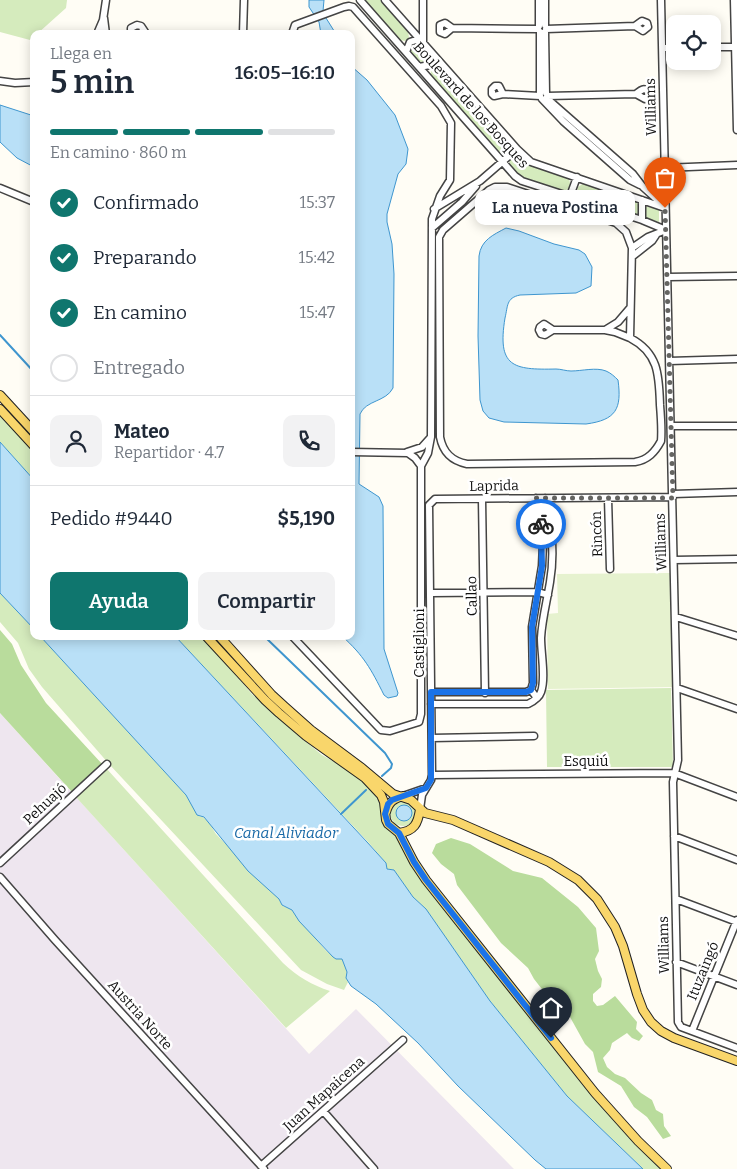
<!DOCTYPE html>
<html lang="es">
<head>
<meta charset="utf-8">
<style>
  :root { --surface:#fff; --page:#f2f2f3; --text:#1f2937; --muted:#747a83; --line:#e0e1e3; --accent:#0f766e }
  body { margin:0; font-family:Bitter,serif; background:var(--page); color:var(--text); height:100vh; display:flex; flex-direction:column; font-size:19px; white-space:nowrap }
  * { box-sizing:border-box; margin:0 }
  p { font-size:16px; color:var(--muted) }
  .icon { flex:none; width:28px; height:28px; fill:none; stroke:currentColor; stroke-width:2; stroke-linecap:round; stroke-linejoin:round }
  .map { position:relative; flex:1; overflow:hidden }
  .panel { position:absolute; left:30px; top:30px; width:325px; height:610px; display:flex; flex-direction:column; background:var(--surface); border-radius:10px; box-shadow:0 2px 12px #0003 }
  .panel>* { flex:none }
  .fabs { position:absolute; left:666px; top:15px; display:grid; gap:10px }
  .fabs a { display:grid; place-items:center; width:55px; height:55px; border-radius:10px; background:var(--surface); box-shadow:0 2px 12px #0003; font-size:25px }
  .pin { position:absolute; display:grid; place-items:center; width:42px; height:42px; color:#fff; margin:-51px -21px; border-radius:50% 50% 50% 0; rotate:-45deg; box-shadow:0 0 5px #0007 }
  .pin .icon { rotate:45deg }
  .courier { position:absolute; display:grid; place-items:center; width:50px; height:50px; margin:-25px; border:4px solid #1a73e8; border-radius:50%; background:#fff; color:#222; box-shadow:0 1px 6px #0007 }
  .bubble { position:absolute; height:35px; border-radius:10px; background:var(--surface); box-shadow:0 2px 12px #0003; font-size:16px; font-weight:600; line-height:35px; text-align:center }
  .summary em { font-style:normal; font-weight:600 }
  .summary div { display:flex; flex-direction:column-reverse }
  .summary { display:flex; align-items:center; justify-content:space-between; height:85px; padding:0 20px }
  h1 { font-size:32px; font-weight:600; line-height:38px }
  .bar { display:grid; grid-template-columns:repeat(4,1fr); gap:8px 5px; align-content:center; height:60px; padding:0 20px }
  .bar i { height:6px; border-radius:4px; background:var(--line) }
  .bar .selected { background:var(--accent) }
  .bar p { grid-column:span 4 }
  .line { display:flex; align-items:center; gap:12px; padding:0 20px; border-top:1px solid var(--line) }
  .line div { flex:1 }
  .round { display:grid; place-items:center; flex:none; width:52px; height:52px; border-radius:10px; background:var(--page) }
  ol { padding:0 20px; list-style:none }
  li { display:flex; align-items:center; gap:15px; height:55px }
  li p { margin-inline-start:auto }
  li .icon { padding:5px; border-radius:50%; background:var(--accent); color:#fff; stroke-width:4 }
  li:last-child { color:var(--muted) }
  li i { width:28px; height:28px; border:2px solid var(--line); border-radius:50% }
  .primary-button { display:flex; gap:10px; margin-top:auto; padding:10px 20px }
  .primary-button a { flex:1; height:58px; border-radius:10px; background:var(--accent); color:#fff; font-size:20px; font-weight:600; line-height:58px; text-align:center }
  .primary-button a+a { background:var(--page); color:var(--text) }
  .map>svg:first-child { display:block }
  .industrial { fill:#eee6ef }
  .green { fill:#d5ebbd }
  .forest { fill:#b9dc9c }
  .pitch { fill:#e6f2cf }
  .water { fill:#b9e0f7; stroke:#3f96cf }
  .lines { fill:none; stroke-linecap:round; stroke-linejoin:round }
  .stream { stroke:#3f96cf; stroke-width:2 }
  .minor-casing { stroke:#444; stroke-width:9 }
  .major-casing { stroke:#222; stroke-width:10 }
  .minor { stroke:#fff; stroke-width:6 }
  .major { stroke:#f9d66b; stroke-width:8 }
  .done { stroke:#646461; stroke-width:5; stroke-dasharray:0 9 }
  .route { stroke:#1a73e8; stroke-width:6 }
  .labels { text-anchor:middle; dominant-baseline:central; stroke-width:5; stroke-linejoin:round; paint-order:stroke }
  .street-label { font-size:14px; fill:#111; stroke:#fff }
  .water-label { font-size:15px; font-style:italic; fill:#1768a6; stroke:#fff }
</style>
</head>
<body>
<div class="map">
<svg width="737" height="1169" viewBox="0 0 737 1169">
  <rect width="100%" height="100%" fill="#fffdf5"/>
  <!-- industrial -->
  <path class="industrial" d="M0 713 309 1054 356 1009 514 1169H0Z"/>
  <!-- green -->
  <path class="green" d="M0 0H67L66 8 37 34H34V37L30 40 0 32Z
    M364 0H381L408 31 409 38 405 41 400 40Z
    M417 43 429 56 428 61C419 65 412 56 409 49L412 44Z
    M435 67 439 68 507 142 508 148 507 152 503 154 498 153 431 75V69Z
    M513 156 519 157 531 166 569 179 570 183V188L566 190H561L521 177 509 165 510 160Z
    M584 183 637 202 639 205V213L636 215 580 196 577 194 578 187Z
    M645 206 659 210V222L646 218Z
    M0 413 34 450V480L0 442Z
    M0 593 34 629V636H40L186 795 199 816C209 818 211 827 216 834L279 899 282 905C285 908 289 907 292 910 306 920 325 960 342 959L347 972 346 978 348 982 344 990 327 984 301 970 109 764 42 687 29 669 18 643 0 622Z
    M175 636H202L252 694 300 737 322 755 354 773 374 790 383 804 382 821 387 827 400 839 405 852 414 868 574 1073 655 1162 663 1169H643L567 1096 490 1001 426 909 413 897 394 870 387 869 386 863 368 842Z
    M671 688 673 767H547L546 690Z
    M106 768 283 963C298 977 312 985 330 991L286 1028 75 796Z
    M390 813a13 13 0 1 1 26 0a13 13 0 1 1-26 0Z"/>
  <!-- forest -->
  <path class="forest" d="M0 630 12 644 21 665 46 703 103 765 72 792 0 713Z
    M451 838 470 844 513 871 542 878 578 907 596 928 599 951 595 959 598 971 602 979 601 987 593 994V1001L597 1006 603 1005 615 996 637 1022 636 1029 643 1036 639 1041 632 1038 627 1033 612 1043 610 1050 603 1058 607 1067 615 1074 625 1078 641 1093 652 1100 656 1110 663 1114 664 1126 671 1136 663 1139 647 1117 634 1107 621 1086 598 1072 593 1052 585 1044 570 1017 556 1007 534 979 528 968 501 943 457 885 454 874 441 864 432 853 436 844Z"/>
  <!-- pitch -->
  <path class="pitch" d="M670 573 672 687 548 689 547 614 558 613 557 574Z"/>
  <!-- water -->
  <path class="water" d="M309 0H324L323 11 326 18 336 34H321L319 22 309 7Z
    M351 66 367 80 395 115 408 149 406 164 398 174 387 214V222L392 244 394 274 393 388C386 402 366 400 360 414L359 484 379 497 383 506 384 649 398 693 397 696 388 698 384 695C371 669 364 656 342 636H351Z
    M0 105 34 116V167L17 158 0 142Z
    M506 228 519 231 554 244 579 250 585 254 592 267 591 286 576 293 520 295C506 298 508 306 505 318 497 367 513 370 556 369 561 369 566 371 571 371 582 371 596 367 606 371 611 373 615 377 618 380 622 409 616 420 586 424L504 422 489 418 483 411 480 400 478 336 479 256C481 240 493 235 506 228Z
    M0 442 34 480V629L0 593Z
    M40 636H175L367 842 386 863 387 869 394 870 413 897 426 909 490 1001 567 1096 643 1169H546L535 1160 458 1086 418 1043 376 1004 351 986 346 978 347 972 342 959H336L333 957 299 921 292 910 282 905 279 899 248 871 204 817 197 815 186 795Z
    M396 813a8 8 0 1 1 16 0a8 8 0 1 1-16 0Z"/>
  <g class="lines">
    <!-- stream -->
    <path class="stream" d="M0 335 34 372
      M264 636 385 753 392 764 391 768 382 776
      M341 814 366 790"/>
    <defs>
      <path id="minor" d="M360 0 515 176 522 181 642 220 666 230
        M385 0 517 149 531 162 665 208
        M423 0V43
        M539 0V26
        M661 0 678 760 673 782 678 1022 681 1027 737 1048
        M734 0 737 130
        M104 18 106 34
        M545 25V0
        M452 28 445 34 440 32V25L445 23 452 28 538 29
        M546 29 635 26 642 21 647 23 648 27 643 31 635 26
        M540 32V94
        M545 32 546 93
        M97 34 103 20 106 0
        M131 34V28L137 25 141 26 145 32 143 34
        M243 34 244 0
        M292 34 295 25 344 7 349 6 353 7 441 106 451 123 450 180 440 196 432 219 431 437
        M712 47H737
        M663 48H675
        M406 52 410 42 419 39
        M419 67 430 65 433 55
        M0 81 15 83 34 82
        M503 94 499 86H495L492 89V94L494 96 503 94 540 96
        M547 96 636 94 645 99 649 95 648 91C643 87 640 91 636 94
        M547 97 551 102 633 174 643 187 663 205
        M542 99 563 121 630 180 640 185
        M664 168 737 165
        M495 187H507L616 223 626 232 632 248 630 338C659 353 659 376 660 405 661 417 662 429 661 441 655 452 648 460 635 462L467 464C452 461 443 453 440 437L439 237 443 230 489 190Z
        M0 188 34 202
        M570 196 577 177
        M642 200V220
        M434 209 480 181 517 149
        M432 228 462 202 476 186
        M632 248 648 237 666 230
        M633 256 652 241 656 235
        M668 277 737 276
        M553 330 545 335 541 334 539 330 540 327 544 324 553 330H605L618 322 630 308
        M605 330 615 332 630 338
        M669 361 737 359
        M671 426H737
        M407 452 422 447 431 437 428 453 421 466
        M673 494 737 492
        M536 498 541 524 543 543 542 566 532 627 533 683 531 690 537 698
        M608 498 610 569
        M482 499 485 693
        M674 560 737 559
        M431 593 538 592 548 595
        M676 617 737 636
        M292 636 381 730 390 731 419 722 421 714V466L415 458 408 453 351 452
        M677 688 737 709
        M431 692H526L531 690
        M431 704H528C534 701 539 698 541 692 546 678 541 654 541 638 542 619 547 601 550 582 555 553 552 526 545 498
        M432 738 534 736
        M432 775 674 773 737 797
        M403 796 426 788
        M420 809 422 795 431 780 432 775 429 505 435 499 673 497
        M674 836 737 860
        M0 863 107 764
        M0 877 55 940 264 1169
        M676 899 737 922
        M676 962 737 985
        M692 1031 737 920
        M324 1112 374 1169
        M261 1166 403 1040"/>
      <path id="major" d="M0 395 34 432
        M0 409 34 446
        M206 636 265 700 279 713 306 736 365 778 381 795 384 802 386 820 388 824 399 833 414 862 426 880 595 1093 638 1141 667 1169
        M219 636 272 695 284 706 311 730 362 768 393 794 411 800 425 813 453 820 549 862 578 880 597 899 615 927 623 946 637 994 643 1010 651 1022 661 1031 674 1038 737 1061
        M386 812C389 802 393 799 403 796
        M399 833C414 831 418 824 420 809"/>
    </defs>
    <!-- minor casing -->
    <use href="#minor" class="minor-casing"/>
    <!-- major casing -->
    <use href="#major" class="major-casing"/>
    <!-- minor -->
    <use href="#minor" class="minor"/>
    <!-- major -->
    <use href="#major" class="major"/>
  </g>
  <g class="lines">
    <!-- done -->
    <path class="done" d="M541 524 536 498H673L665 208"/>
    <!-- route -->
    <path class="route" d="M541 524 542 566 532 627 533 683 531 690 526 692H431V780L426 788 392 800 388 804 385 814 388 824 399 833 414 862 426 880 551 1038"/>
  </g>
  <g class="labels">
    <!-- street labels -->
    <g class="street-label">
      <text transform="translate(471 105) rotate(48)">Boulevard de los Bosques</text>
      <text transform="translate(651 107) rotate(-91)">Williams</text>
      <text transform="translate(494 486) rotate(-1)">Laprida</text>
      <text transform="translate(597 534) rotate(-92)">Rincón</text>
      <text transform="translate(661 542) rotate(-92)">Williams</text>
      <text transform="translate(472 596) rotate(-91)">Callao</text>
      <text transform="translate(419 643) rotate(-90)">Castiglioni</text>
      <text x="586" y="761">Esquiú</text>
      <text transform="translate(45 804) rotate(-43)">Pehuajó</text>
      <text transform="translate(664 945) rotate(-91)">Williams</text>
      <text transform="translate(703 971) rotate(-68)">Ituzaingó</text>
      <text transform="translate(140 1015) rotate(48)">Austria Norte</text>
      <text transform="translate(324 1094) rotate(-42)">Juan Mapaicena</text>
    </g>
    <!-- water labels -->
    <g class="water-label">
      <text x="286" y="833">Canal Aliviador</text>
    </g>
  </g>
</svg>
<div class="fabs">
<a><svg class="icon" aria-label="locate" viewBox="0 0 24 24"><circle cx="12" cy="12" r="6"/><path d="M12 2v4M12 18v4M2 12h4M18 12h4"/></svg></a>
</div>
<div class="pin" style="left:665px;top:208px;background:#ea580c"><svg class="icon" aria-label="bag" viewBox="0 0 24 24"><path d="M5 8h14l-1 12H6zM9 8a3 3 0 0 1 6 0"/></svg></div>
<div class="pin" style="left:551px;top:1038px;background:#1f2937"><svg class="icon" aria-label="home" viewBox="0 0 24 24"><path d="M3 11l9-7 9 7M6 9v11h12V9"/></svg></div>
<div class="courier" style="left:541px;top:524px"><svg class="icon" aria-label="bike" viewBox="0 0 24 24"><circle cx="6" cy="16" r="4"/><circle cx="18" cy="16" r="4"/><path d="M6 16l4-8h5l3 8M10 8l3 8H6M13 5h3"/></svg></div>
<div class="bubble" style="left:475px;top:190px;width:160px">La nueva Postina</div>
<section class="panel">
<div class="summary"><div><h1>5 min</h1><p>Llega en</p></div><em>16:05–16:10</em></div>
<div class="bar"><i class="selected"></i><i class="selected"></i><i class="selected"></i><i></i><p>En camino · 860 m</p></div>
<ol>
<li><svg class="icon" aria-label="check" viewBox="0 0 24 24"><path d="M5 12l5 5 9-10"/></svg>Confirmado<p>15:37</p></li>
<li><svg class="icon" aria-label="check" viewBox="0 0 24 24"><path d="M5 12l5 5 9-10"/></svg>Preparando<p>15:42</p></li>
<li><svg class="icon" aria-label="check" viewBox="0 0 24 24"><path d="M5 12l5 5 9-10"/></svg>En camino<p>15:47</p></li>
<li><i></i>Entregado</li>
</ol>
<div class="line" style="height:90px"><a class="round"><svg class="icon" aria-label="person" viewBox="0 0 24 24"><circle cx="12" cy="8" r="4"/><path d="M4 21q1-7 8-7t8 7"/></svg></a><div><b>Mateo</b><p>Repartidor · 4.7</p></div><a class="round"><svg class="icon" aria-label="phone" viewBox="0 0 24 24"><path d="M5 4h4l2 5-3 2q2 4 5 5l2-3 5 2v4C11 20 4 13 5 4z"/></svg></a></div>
<div class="line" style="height:65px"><div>Pedido #9440</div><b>$5,190</b></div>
<div class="primary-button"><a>Ayuda</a><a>Compartir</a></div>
</section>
</div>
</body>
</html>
